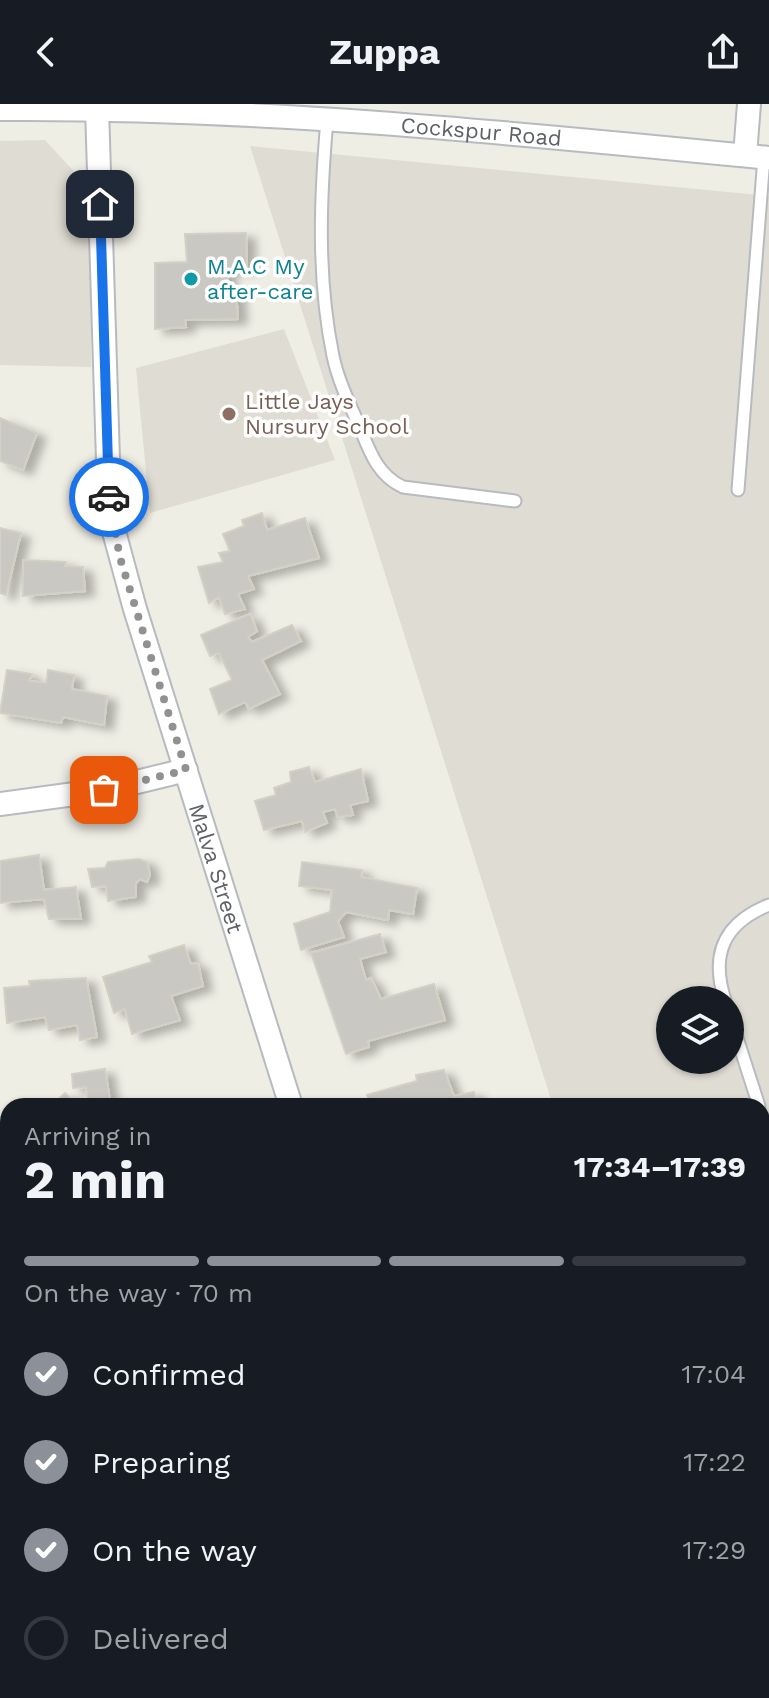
<!DOCTYPE html>
<html lang="en">
<head>
<meta charset="utf-8">
<style>
  :root { --surface:#171b24; --page:#20242c; --text:#f1f3f6; --muted:#9ea1a6; --line:#363941; --accent:#8c9099 }
  body { margin:0; font-family:"Work Sans",sans-serif; background:var(--page); color:var(--text); height:100vh; display:flex; flex-direction:column; font-size:30px; white-space:nowrap }
  * { box-sizing:border-box; margin:0 }
  p { font-size:26px; color:var(--muted) }
  .icon { flex:none; width:44px; height:44px; fill:none; stroke:currentColor; stroke-width:2; stroke-linecap:round; stroke-linejoin:round }
  .map { position:relative; flex:1; overflow:hidden }
  .sheet { position:absolute; left:0px; top:994px; width:770px; height:600px; display:flex; flex-direction:column; background:var(--surface); border-radius:24px 24px 0 0; box-shadow:0 2px 6px #0004 }
  .sheet>* { flex:none }
  .buttons { position:absolute; left:656px; top:882px; display:grid; gap:16px }
  .buttons a { display:grid; place-items:center; width:88px; height:88px; border-radius:50%; background:var(--surface); box-shadow:0 2px 6px #0004; font-size:40px }
  .pin { position:absolute; display:grid; place-items:center; width:68px; height:68px; color:#fff; margin:-34px; border-radius:16px; box-shadow:0 4px 12px #0006 }
  .courier { position:absolute; display:grid; place-items:center; width:80px; height:80px; margin:-40px; border:6px solid #1a73e8; border-radius:50%; background:#fff; color:#222; box-shadow:0 2px 10px #0007 }
  .head em { font-style:normal; font-weight:700 }
  .head div { display:flex; flex-direction:column-reverse }
  .head { display:flex; align-items:center; justify-content:space-between; height:136px; padding:0 24px }
  h1 { font-size:52px; font-weight:700; line-height:60px }
  .bar { display:grid; grid-template-columns:repeat(4,1fr); gap:12px 8px; align-content:center; height:96px; padding:0 24px }
  .bar i { height:10px; border-radius:6px; background:var(--line) }
  .bar .current { background:var(--accent) }
  .bar p { grid-column:span 4 }
  ol { padding:0 24px; list-style:none }
  li { display:flex; align-items:center; gap:24px; height:88px }
  li p { margin-inline-start:auto }
  li .icon { padding:8px; border-radius:50%; background:var(--accent); color:#fff; stroke-width:4 }
  li:last-child { color:var(--muted) }
  li i { width:44px; height:44px; border:4px solid var(--line); border-radius:50% }
  header { display:flex; justify-content:space-between; align-items:center; height:104px; padding:0 24px; background:var(--surface); font-size:36px; font-weight:700 }
  .map>svg:first-child { display:block }
  .education { fill:#dfddd3; fill-rule:evenodd }
  .building { fill:#cac8c2; stroke:#d4d0c3; stroke-width:2; filter:url(#shadow) }
  .lines { fill:none; stroke-linecap:round; stroke-linejoin:round }
  .service-casing { stroke:#b7babf; stroke-width:15 }
  .minor-casing { stroke:#b7babf; stroke-width:26 }
  .service { stroke:#fff; stroke-width:11 }
  .minor { stroke:#fff; stroke-width:22 }
  .done { stroke:#909292; stroke-width:8; stroke-dasharray:0 14.4 }
  .route { stroke:#1a73e8; stroke-width:10 }
  .culture-dot { fill:#0f9aa8; stroke:#fff; stroke-width:3 }
  .education-dot { fill:#8d6e63; stroke:#fff; stroke-width:3 }
  .labels { text-anchor:middle; dominant-baseline:central; stroke-width:7; stroke-linejoin:round; paint-order:stroke }
  .street-label { font-size:22px; fill:#5d6066; stroke:#fff }
  .culture-label { font-size:22px; fill:#0d838f; stroke:#fff; text-anchor:start }
  .education-label { font-size:22px; fill:#785e54; stroke:#fff; text-anchor:start }
</style>
</head>
<body>
<header><svg class="icon" aria-label="back" viewBox="0 0 24 24"><path d="M15 5l-7 7 7 7"/></svg>Zuppa<svg class="icon" aria-label="share" viewBox="0 0 24 24"><path d="M12 15V3M7 8l5-5 5 5M5 13v7h14v-7"/></svg></header>
<div class="map">
<svg width="769" height="1594" viewBox="0 0 769 1594">
  <defs>
    <filter id="shadow"><feDropShadow dx="9" dy="5" stdDeviation="4" flood-color="#0004"/></filter>
  </defs>
  <rect width="100%" height="100%" fill="#efeee5"/>
  <!-- education -->
  <path class="education" d="M45 36 90 85 91 263 0 261V37Z
    M250 42 769 92V1428L762 1430V1002H553ZM670 896H730V956H670Z
    M284 225 335 356 150 409 136 264Z"/>
  <!-- building -->
  <path class="building" d="M246 129 247 164H227L228 186H236L238 215 185 216 186 223 155 225V159L187 158 185 130Z
    M0 314 37 329 23 366 0 357Z
    M262 409 267 426 305 414 319 454 248 472 254 485 238 490 245 505 225 510 219 493 209 499 198 463 223 458 219 449 230 447 223 430 244 422 242 416Z
    M0 424 21 429 6 491 0 489Z
    M23 456 66 458 65 462 83 463 85 487 23 492Z
    M250 510 257 527 248 533 252 538 292 521 301 537 262 556 280 590 249 605 245 598 219 610 210 585 232 576 219 549 210 552 201 531Z
    M7 566 32 570 29 577 46 579 48 566 74 571 72 585 107 592 104 621 63 613 61 619 0 609Z
    M309 663 315 678 361 665 368 697 350 701 353 711 338 713 335 705 323 708 327 719 305 728 302 717 264 726 255 697 276 691 274 684 291 678 290 668Z
    M39 751 44 786 76 783 81 815H49L44 795 0 799V757Z
    M139 755 147 758 150 771 147 778 140 775 136 779V793L108 797 106 782 92 783 88 765 105 764 108 758Z
    M302 758 362 766 361 773 417 784 413 810 389 806 388 816 346 808 338 817 344 833 301 846 294 820 330 808 332 786 299 782Z
    M380 830 386 848 360 855 366 876 371 874 381 895 434 880 445 916 368 937 369 943 346 950 311 849Z
    M184 841 191 860 198 859 203 882 171 892 180 916 132 930 125 905 114 909 103 873 152 858 149 852Z
    M86 874 97 933 80 936 77 921 49 926 45 913 7 919 4 884 30 882 29 877Z
    M105 965 111 1002H89L86 983 73 984 72 970Z
    M444 966 454 992 474 988 478 1002H371L367 991 417 977 416 971Z
    M65 989 79 1002H51Z
    M8 1045V1089L0 1081V1053Z
    M0 1245H8V1280H0Z
    M0 1494 8 1495V1548L0 1547Z
    M517 1586H541L543 1594H492L518 1590Z
    M584 1586H626L627 1589 639 1594H585Z"/>
  <g class="lines">
    <defs>
      <path id="service" d="M327 16C320 95 317 174 333 252 338 276 349 299 359 321 369 346 377 371 403 383L515 397
        M738 386 764 53
        M725 896C710 850 724 819 769 801
        M730 912 759 1002
        M762 1012 769 1034"/>
      <g id="minor">
        <path id="s1" d="M97 4 109 388 113 424 135 505 291 1002"/>
        <path id="s2" d="M0 5C257 3 514 29 769 54"/>
        <path d="M745 51 749 0"/>
        <path d="M0 700 104 686 186 666"/>
        <path d="M0 1168 8 1167"/>
        <path d="M762 1459 769 1457"/>
        <path d="M0 1586H8"/>
      </g>
    </defs>
    <!-- service casing -->
    <use href="#service" class="service-casing"/>
    <!-- minor casing -->
    <use href="#minor" class="minor-casing"/>
    <!-- service -->
    <use href="#service" class="service"/>
    <!-- minor -->
    <use href="#minor" class="minor"/>
  </g>
  <g class="lines">
    <!-- done -->
    <path class="done" d="M104 686 186 666 120 454 109 393"/>
    <!-- route -->
    <path class="route" d="M100 100 109 393"/>
  </g>
  <!-- markers -->
  <circle class="culture-dot" cx="191" cy="175" r="8"/>
  <circle class="education-dot" cx="229" cy="310" r="8"/>
  <g class="labels">
    <!-- street labels -->
    <g class="street-label">
      <text stroke="none"><textPath href="#s2" startOffset="482">Cockspur Road</textPath></text>
      <text stroke="none"><textPath href="#s1" startOffset="776">Malva Street</textPath></text>
    </g>
    <!-- culture labels -->
    <g class="culture-label">
      <text x="207" y="162">M.A.C My<tspan x="207" dy="25">after-care</tspan></text>
    </g>
    <!-- education labels -->
    <g class="education-label">
      <text x="245" y="297">Little Jays<tspan x="245" dy="25">Nursury School</tspan></text>
    </g>
  </g>
</svg>
<div class="buttons">
<a><svg class="icon" aria-label="layers" viewBox="0 0 24 24"><path d="M12 4l9 5-9 5-9-5zM3 14l9 5 9-5"/></svg></a>
</div>
<div class="pin" style="left:104px;top:686px;background:#ea580c"><svg class="icon" aria-label="bag" viewBox="0 0 24 24"><path d="M5 8h14l-1 12H6zM9 8a3 3 0 0 1 6 0"/></svg></div>
<div class="pin" style="left:100px;top:100px;background:#1f2937"><svg class="icon" aria-label="home" viewBox="0 0 24 24"><path d="M3 11l9-7 9 7M6 9v11h12V9"/></svg></div>
<div class="courier" style="left:109px;top:393px"><svg class="icon" aria-label="car" viewBox="0 0 24 24"><path d="M5 17H2v-5l4-1 3-4h7l3 4 3 1v5h-3M9 17h6M6 11h13"/><circle cx="7" cy="17" r="2"/><circle cx="17" cy="17" r="2"/></svg></div>
<section class="sheet">
<div class="head"><div><h1>2 min</h1><p>Arriving in</p></div><em>17:34–17:39</em></div>
<div class="bar"><i class="current"></i><i class="current"></i><i class="current"></i><i></i><p>On the way · 70 m</p></div>
<ol>
<li><svg class="icon" aria-label="check" viewBox="0 0 24 24"><path d="M5 12l5 5 9-10"/></svg>Confirmed<p>17:04</p></li>
<li><svg class="icon" aria-label="check" viewBox="0 0 24 24"><path d="M5 12l5 5 9-10"/></svg>Preparing<p>17:22</p></li>
<li><svg class="icon" aria-label="check" viewBox="0 0 24 24"><path d="M5 12l5 5 9-10"/></svg>On the way<p>17:29</p></li>
<li><i></i>Delivered</li>
</ol>
</section>
</div>
</body>
</html>
